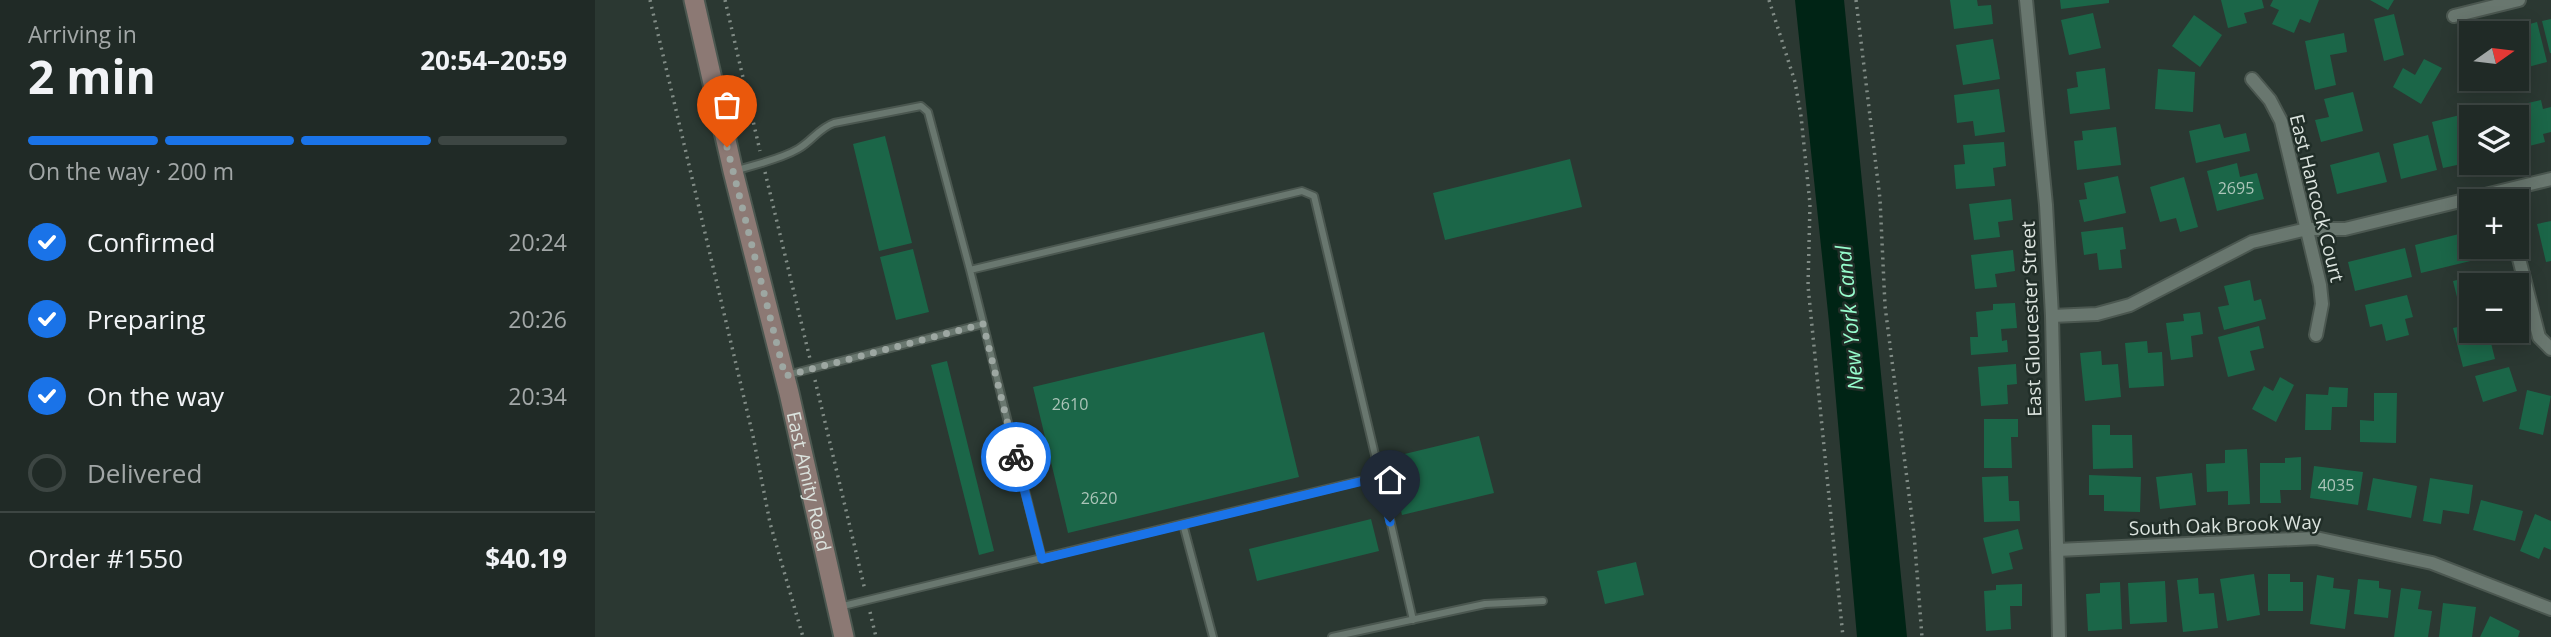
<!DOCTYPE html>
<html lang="en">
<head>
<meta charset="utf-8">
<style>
  :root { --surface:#202a26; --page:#28322e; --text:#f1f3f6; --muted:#a2a7a7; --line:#3d4643; --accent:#1a73e8 }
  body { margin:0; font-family:"Open Sans",sans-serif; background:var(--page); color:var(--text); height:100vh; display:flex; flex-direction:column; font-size:26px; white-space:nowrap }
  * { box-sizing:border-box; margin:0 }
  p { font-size:23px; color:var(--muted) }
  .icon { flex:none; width:38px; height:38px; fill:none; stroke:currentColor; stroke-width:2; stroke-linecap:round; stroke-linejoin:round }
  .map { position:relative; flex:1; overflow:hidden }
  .sheet { display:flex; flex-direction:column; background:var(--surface); width:595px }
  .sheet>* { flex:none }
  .needle { width:46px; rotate:76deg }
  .buttons { position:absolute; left:1864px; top:21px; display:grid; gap:14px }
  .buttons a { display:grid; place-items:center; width:70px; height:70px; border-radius:0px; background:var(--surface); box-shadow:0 4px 18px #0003,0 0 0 2px var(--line); font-size:35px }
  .pin { position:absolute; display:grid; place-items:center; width:60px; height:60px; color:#fff; margin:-72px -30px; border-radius:50% 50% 50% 0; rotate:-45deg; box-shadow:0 0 7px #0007 }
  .pin .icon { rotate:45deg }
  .courier { position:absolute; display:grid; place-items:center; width:70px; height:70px; margin:-35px; border:5px solid #1a73e8; border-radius:50%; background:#fff; color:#222; box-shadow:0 2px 9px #0007 }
  .headline em { font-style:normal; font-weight:700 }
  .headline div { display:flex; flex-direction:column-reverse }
  .headline { display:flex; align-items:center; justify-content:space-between; height:119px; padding:0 28px }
  h1 { font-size:46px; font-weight:700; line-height:52px }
  .bar { display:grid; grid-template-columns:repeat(4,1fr); gap:10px 7px; align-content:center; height:84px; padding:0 28px }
  .bar i { height:9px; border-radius:5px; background:var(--line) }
  .bar .on { background:var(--accent) }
  .bar p { grid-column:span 4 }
  .line { display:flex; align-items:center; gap:18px; padding:0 28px; border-top:2px solid var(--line) }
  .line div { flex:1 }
  ol { padding:0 28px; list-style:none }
  li { display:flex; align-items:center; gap:21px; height:77px }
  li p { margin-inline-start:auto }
  li .icon { padding:7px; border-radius:50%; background:var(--accent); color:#fff; stroke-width:4 }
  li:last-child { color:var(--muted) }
  li i { width:38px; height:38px; border:4px solid var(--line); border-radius:50% }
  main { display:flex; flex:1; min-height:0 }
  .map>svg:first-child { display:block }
  .water { fill:#002415 }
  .building { fill:#1b6648 }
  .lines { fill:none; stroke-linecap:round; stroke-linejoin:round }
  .lane-casing { stroke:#4b5750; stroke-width:10 }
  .street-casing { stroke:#4b5750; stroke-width:16 }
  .secondary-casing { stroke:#4b5750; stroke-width:23 }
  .path { stroke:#818c86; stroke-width:3.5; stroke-dasharray:2 5; stroke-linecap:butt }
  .lane { stroke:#69776f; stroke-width:6 }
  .street { stroke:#69776f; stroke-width:12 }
  .secondary { stroke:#8c7974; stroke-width:19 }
  .done { stroke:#9da7a2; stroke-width:7; stroke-dasharray:0 12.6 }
  .route { stroke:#1a73e8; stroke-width:9 }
  .labels { text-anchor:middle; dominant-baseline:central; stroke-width:5; stroke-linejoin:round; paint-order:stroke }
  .number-label { font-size:16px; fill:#abc4b8 }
  .street-label { font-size:19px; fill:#dbe3de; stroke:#212e28 }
  .water-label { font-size:21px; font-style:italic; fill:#97fdcd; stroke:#212e28 }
</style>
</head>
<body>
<main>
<section class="sheet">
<div class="headline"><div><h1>2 min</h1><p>Arriving in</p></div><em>20:54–20:59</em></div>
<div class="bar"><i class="on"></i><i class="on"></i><i class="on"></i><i></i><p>On the way · 200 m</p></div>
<ol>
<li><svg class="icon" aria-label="check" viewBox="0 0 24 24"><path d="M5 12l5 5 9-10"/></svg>Confirmed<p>20:24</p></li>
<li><svg class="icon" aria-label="check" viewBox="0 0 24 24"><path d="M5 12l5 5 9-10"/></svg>Preparing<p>20:26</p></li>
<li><svg class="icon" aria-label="check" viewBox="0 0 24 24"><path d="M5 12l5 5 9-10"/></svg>On the way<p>20:34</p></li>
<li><i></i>Delivered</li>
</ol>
<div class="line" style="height:91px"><div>Order #1550</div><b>$40.19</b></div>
</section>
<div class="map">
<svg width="1956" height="637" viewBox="0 0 1956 637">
  <rect width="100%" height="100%" fill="#2b3832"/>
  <!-- water -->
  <path class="water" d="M1200 0H1249L1312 637H1262L1234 322Z"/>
  <!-- building -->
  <path class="building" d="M1355 0H1382L1383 6 1396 5 1398 24 1359 29Z
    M1465 0H1514V3L1466 9Z
    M1626 0H1667L1669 8 1649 13 1652 23 1633 28Z
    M1678 0H1724L1715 23 1705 19 1699 33 1677 24 1684 10 1675 6Z
    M1775 0H1799L1793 10Z
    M1498 13 1506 48 1474 55 1466 20Z
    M1799 14 1809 55 1789 61 1779 19Z
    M1599 15 1627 35 1605 67 1577 46Z
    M1956 19V53H1955L1947 21Z
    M1942 22 1952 62 1922 70V38L1926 37 1924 27Z
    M1749 33 1752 52 1735 55 1741 85 1720 90 1710 41Z
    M1398 39 1405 79 1368 85 1361 45Z
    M1829 59 1847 68 1826 104 1798 87 1808 68 1820 75Z
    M1510 68 1515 109 1475 114 1472 89 1483 87 1481 72Z
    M1563 69 1600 72 1598 112 1560 109Z
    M1876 79H1911L1912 80 1879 88Z
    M1404 89 1410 132 1380 136 1378 121 1362 123 1359 95Z
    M1758 92 1768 131 1726 142 1720 120 1734 117 1729 99Z
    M1946 100 1948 109 1956 107V132L1948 134 1950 142 1930 147 1920 106Z
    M1869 114 1876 144V162L1848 168 1837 122Z
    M1625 124 1629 138 1651 133 1655 151 1601 163 1594 131Z
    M1521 127 1526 165 1482 170 1479 141 1488 140 1487 131Z
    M1833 135 1842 170 1806 179 1798 144Z
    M290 136 317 243 284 251 258 144Z
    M1409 142 1411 166 1398 168 1400 186 1361 189 1359 165 1370 164 1368 145Z
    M1784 152 1792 182 1742 194 1735 165Z
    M975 159 987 207 850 240 838 193Z
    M1642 163 1645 177 1662 173 1669 199 1622 211 1612 171Z
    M1523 176 1531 213 1489 222 1484 200 1492 199 1489 183Z
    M1589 177 1603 227 1585 232 1581 218 1565 222 1555 187Z
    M1416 199 1418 220 1403 222 1405 237 1379 240 1374 204Z
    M1956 221V261L1951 262 1942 224Z
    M1528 227 1531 249 1525 250 1527 268 1504 270 1502 253 1489 255 1486 232Z
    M1876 231V247H1889L1892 257 1826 273 1820 245Z
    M1810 248 1817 277 1760 291 1753 262Z
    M318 249 334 312 301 320 285 257Z
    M1418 250 1420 271 1400 274 1402 287 1380 289 1376 255Z
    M1895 272 1898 285H1876V315L1867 317 1858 281Z
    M1655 280 1659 301 1666 299 1671 319 1629 330 1623 307 1634 305 1629 286Z
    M1812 295 1818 317 1810 319 1814 335 1791 341 1787 324 1775 327 1770 305Z
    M1420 303 1422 328 1406 329 1407 341 1412 340 1413 352 1376 355 1375 337H1383L1381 312 1398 310V304Z
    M1605 312 1608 334 1596 336 1598 357 1576 360 1571 323 1589 321 1588 314Z
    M1876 324V331H1906L1908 336 1895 339 1900 359 1868 367 1858 328Z
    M1664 326 1669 348 1655 351 1660 370 1633 377 1623 337Z
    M669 332 704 477 473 533 438 387Z
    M1552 341 1553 353 1567 352 1569 386 1534 388 1530 343Z
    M1506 351 1507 365 1523 364 1526 397 1490 401 1485 353Z
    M352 361 399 551 384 555 336 365Z
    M1421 364 1422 384 1412 385 1413 404 1386 406 1383 367Z
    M1914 367 1922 391 1888 402 1880 376Z
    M1685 377 1699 385 1681 422 1657 409 1669 386 1678 391Z
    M1734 387 1753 388 1752 407H1737L1736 430H1710L1711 394 1733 395Z
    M1932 390 1956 396 1948 435 1924 429Z
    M1779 393H1802L1801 443 1765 442V420L1779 421Z
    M1389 419H1423V437H1416L1417 468H1389Z
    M1497 425H1515V435H1537L1538 468 1498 469Z
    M884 436 899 493 807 515 793 458Z
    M1652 449 1655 504 1633 505V491L1612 492 1611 464 1630 463V450Z
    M1706 457V490H1685L1686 503H1665V463H1690V458Z
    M1719 466 1768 472 1763 505 1715 498Z
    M1597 473 1601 505 1565 509 1561 477Z
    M1494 475 1546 477 1545 512 1509 511V495H1494Z
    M1413 476 1414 501H1424L1425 521 1389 522 1387 477Z
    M1778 478 1822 486 1816 518 1772 510Z
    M1835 478 1878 485 1874 514 1848 510 1846 524 1828 521Z
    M1886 500 1928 511 1920 541 1878 530Z
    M1940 514 1956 521V550L1949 547 1944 559 1925 551Z
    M776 519 784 551 662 581 654 549Z
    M1423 529 1428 549 1414 553 1418 569 1397 574 1388 538Z
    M1041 562 1049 595 1010 604 1002 571Z
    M1659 574 1665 615 1632 621 1625 579Z
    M1673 574H1695V582H1708V611H1673Z
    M1722 575 1739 578 1738 588 1755 590 1750 629 1715 624Z
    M1603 578 1604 594 1619 593 1623 628 1588 632 1582 580Z
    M1763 579 1784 581V588L1796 590 1793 618 1759 614Z
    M1570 581 1572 622 1535 624 1533 583Z
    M1525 582 1527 629 1493 631 1491 594 1505 593V583Z
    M1427 584V606H1415L1416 629 1391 631 1389 591 1401 590V585Z
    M1806 588 1826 591 1823 609 1837 611 1833 637H1799Z
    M1848 603 1881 607 1877 637H1844Z
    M1895 616 1925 631 1923 637H1885Z"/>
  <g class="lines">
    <defs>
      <path id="lane" d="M140 171C161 164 184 160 203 149 217 141 224 128 239 123L326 106 333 112 375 270 447 559
        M375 270 707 191 719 196 785 476
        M192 375 388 324
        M588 524 618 637
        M244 607 785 476 818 620
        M737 637 890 604 948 601"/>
      <path id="street" d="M1431 0 1451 205 1457 316 1464 637
        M1859 16 1924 0
        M1657 79 1675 100 1686 121 1725 285 1727 304 1721 335
        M1921 247 1944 337 1956 349
        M1457 316 1502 314 1535 305 1657 242 1712 229H1750L1956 179
        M1462 550 1721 538 1837 563 1956 609"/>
      <g id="secondary">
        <path id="s1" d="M99 0 138 171 194 393 249 637"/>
      </g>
    </defs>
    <!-- lane casing -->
    <use href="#lane" class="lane-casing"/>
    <!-- street casing -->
    <use href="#street" class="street-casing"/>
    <!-- secondary casing -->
    <use href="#secondary" class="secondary-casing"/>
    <!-- path -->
    <path class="path" d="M55 0 158 436 175 523 208 637
      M130 0 165 151
      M1174 0 1200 82 1206 116 1215 204 1213 286 1248 637
      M1261 0 1285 199 1290 306 1319 534 1327 637
      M170 172 215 359
      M220 380 270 590
      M275 612 281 637"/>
    <!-- lane -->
    <use href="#lane" class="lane"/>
    <!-- street -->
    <use href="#street" class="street"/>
    <!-- secondary -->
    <use href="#secondary" class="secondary"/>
  </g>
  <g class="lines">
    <!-- done -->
    <path class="done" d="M132 147 190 376 388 324 421 457"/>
    <!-- route -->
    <path class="route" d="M421 457 447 559 785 477 795 522"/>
  </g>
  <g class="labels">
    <!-- number labels -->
    <g class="number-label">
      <text x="1641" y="188">2695</text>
      <text x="475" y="404">2610</text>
      <text x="1741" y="485">4035</text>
      <text x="504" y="498">2620</text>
    </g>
    <!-- street labels -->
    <g class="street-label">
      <text transform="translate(1722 198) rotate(76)">East Hancock Court</text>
      <text transform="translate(1436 319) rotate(-92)">East Gloucester Street</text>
      <text stroke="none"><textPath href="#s1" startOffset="495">East Amity Road</textPath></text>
      <text transform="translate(1630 525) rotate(-2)">South Oak Brook Way</text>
    </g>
    <!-- water labels -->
    <g class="water-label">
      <text transform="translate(1254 318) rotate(-95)">New York Canal</text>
    </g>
  </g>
</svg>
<div class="buttons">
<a><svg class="needle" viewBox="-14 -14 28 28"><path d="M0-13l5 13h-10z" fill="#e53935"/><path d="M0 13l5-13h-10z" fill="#a2a7a7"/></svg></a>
<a><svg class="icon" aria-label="layers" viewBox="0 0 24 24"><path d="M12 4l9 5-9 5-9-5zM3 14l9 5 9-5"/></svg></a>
<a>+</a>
<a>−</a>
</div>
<div class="pin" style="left:132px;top:147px;background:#ea580c"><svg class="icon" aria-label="bag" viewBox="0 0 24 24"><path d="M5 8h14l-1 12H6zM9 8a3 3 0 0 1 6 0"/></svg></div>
<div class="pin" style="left:795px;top:522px;background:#1f2937"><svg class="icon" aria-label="home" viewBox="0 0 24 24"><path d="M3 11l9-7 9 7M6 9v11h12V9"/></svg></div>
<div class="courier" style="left:421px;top:457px"><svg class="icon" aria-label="bike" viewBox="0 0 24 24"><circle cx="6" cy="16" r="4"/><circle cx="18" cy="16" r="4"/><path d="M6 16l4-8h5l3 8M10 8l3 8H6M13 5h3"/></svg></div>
</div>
</main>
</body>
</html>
